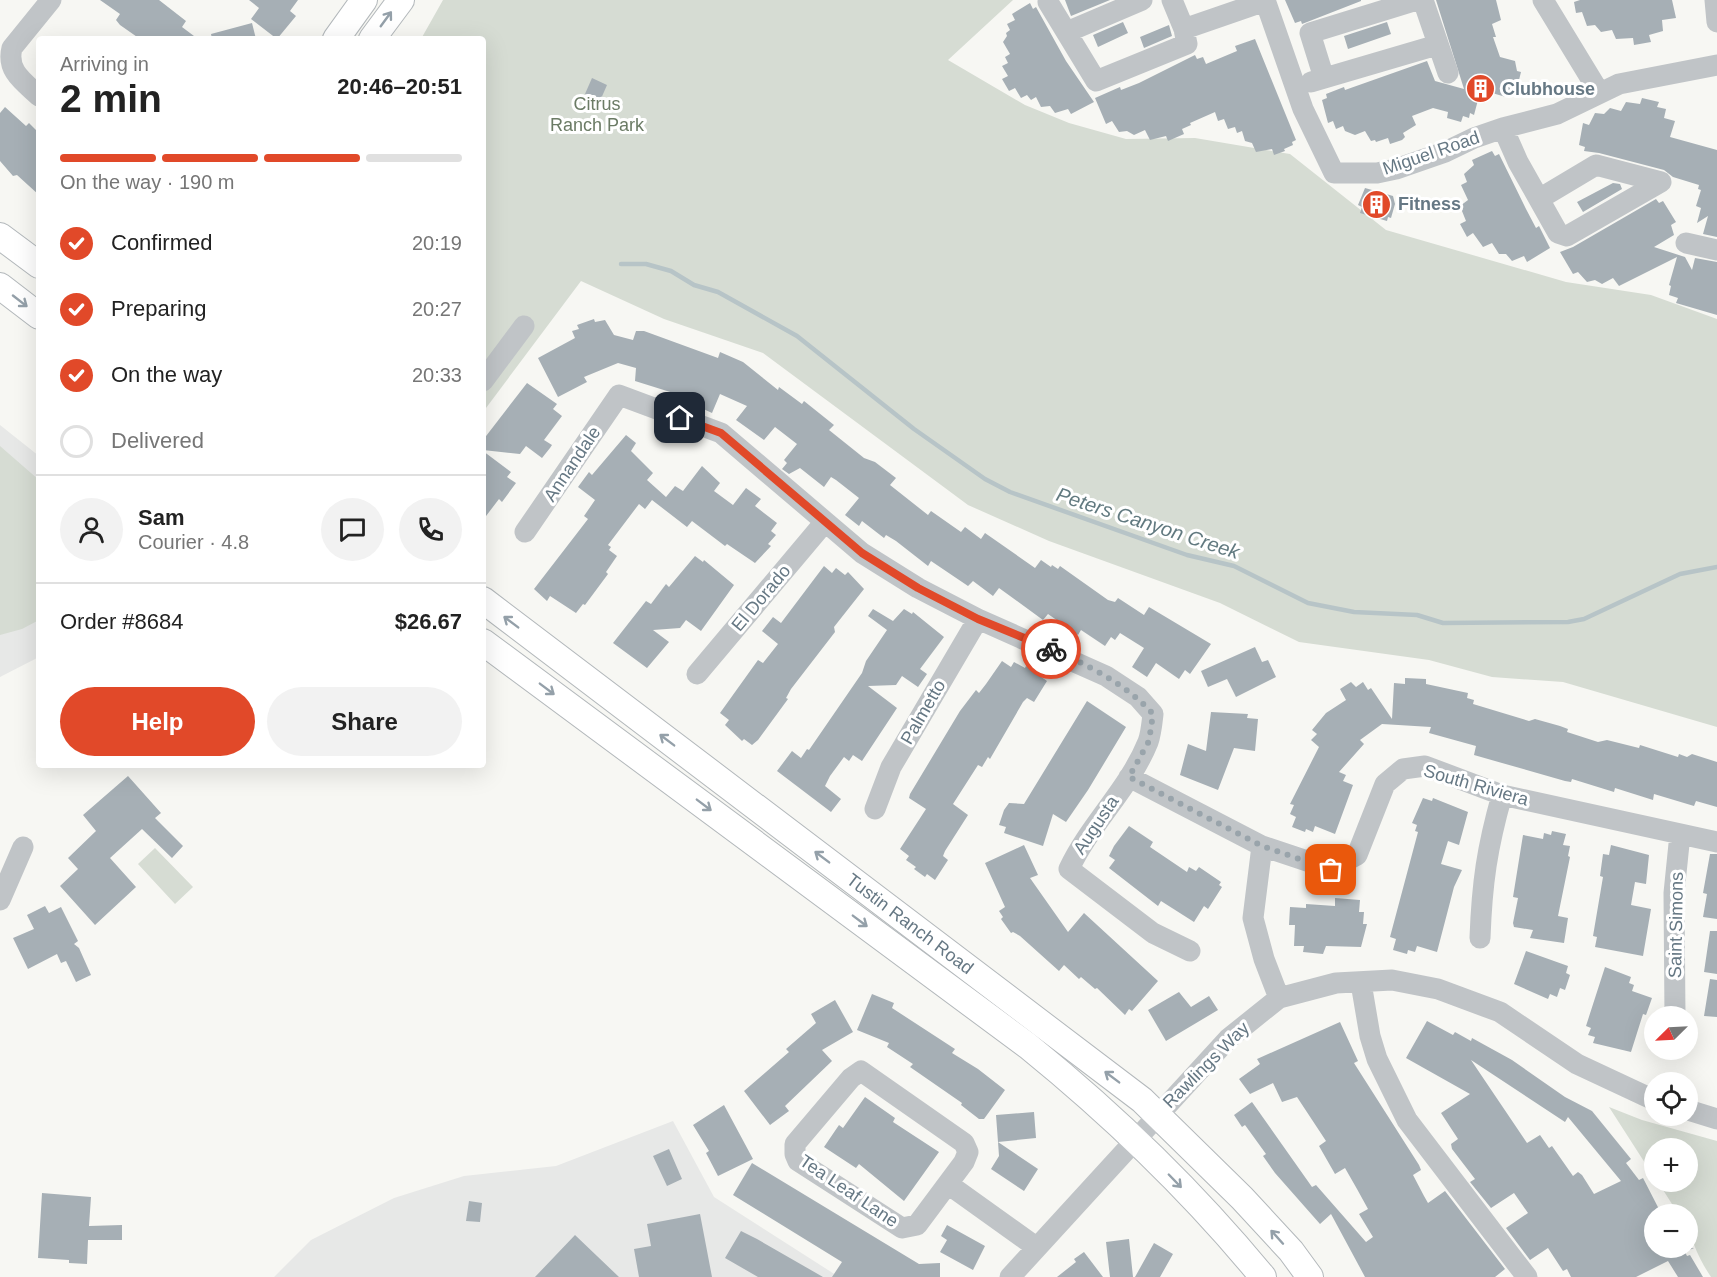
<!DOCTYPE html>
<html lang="en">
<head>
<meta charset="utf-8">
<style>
  :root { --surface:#fff; --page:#f2f2f2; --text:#222; --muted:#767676; --line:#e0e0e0; --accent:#e14929 }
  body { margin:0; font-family:Arial,sans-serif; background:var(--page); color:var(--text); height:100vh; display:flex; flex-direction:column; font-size:22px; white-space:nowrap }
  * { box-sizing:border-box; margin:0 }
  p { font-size:20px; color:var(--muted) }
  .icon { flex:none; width:33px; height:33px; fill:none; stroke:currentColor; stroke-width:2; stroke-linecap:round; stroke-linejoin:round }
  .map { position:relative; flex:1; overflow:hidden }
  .side { position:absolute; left:36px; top:36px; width:450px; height:732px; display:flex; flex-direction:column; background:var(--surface); border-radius:6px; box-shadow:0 6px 24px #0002 }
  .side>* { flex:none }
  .needle { width:39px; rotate:246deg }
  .fabs { position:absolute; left:1644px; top:1006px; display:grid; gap:12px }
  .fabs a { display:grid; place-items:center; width:54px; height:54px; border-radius:50%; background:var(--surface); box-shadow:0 6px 24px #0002; font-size:30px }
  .pin { position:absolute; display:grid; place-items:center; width:51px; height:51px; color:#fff; margin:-26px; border-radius:12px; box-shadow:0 3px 9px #0006 }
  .courier { position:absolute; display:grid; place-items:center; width:60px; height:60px; margin:-30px; border:4px solid #e14929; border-radius:50%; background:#fff; color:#222; box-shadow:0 2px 8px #0007 }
  .headline em { font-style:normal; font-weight:800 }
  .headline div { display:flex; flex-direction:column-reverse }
  .headline { display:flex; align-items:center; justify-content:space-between; height:102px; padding:0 24px }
  h1 { font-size:39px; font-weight:800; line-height:45px }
  .bar { display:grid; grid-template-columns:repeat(4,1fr); gap:9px 6px; align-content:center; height:72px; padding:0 24px }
  .bar i { height:8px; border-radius:4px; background:var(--line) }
  .bar .current { background:var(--accent) }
  .bar p { grid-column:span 4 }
  .line { display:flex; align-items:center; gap:15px; padding:0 24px; border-top:2px solid var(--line) }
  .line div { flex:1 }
  .round { display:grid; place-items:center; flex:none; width:63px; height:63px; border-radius:32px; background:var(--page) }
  ol { padding:0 24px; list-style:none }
  li { display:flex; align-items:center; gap:18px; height:66px }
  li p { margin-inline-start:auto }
  li .icon { padding:6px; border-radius:50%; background:var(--accent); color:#fff; stroke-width:4 }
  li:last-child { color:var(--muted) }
  li i { width:33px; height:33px; border:3px solid var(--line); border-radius:50% }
  .action { display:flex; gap:12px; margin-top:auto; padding:12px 24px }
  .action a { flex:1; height:69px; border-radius:36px; background:var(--accent); color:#fff; font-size:24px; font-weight:800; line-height:69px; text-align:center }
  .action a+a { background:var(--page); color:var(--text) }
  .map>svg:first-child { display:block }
  .built { fill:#e7e8e7 }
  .green { fill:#d6dcd3 }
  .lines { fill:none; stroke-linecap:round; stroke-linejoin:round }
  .stream { stroke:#b7c4c7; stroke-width:4.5 }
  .building { fill:#a6afb5; fill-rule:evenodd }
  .major-casing { stroke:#b3b8bb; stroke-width:28 }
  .minor { stroke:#c0c4c7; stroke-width:21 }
  .major { stroke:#fff; stroke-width:26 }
  .oneway { stroke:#94a0a9 }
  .done { stroke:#99a4ab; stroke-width:6; stroke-dasharray:0 10.8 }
  .route { stroke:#e14929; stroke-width:8 }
  .labels { text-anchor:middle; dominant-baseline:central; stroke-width:6; stroke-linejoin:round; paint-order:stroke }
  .poi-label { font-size:18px; font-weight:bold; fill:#667884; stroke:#fff; text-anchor:start }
  .park-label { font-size:18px; fill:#6b7b65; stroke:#fff }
  .street-label { font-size:18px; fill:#667884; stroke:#fff }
  .water-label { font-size:20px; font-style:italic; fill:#627a80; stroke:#fff }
</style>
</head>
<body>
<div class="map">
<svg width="1717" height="1277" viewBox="0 0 1717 1277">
  <rect width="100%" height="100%" fill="#f7f7f3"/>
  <!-- built -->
  <path class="built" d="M0 425 39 456V657L0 677Z
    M673 1121 714 1197 839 1277H274L311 1240 394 1198 464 1176 556 1166Z"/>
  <!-- green -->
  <path class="green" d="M443 0H1013L948 60 1025 105 1069 123 1126 139 1195 138 1290 154 1386 230 1566 282 1651 295 1717 319V727L1563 682 1492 677 1429 660 1299 642 1220 603 1049 541 968 505 763 353 664 319 581 281 483 412V39H421Z
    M0 446 39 480V620L22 629 0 635Z
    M155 848 193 887 175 904 138 864Z
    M1609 1107 1642 1120 1717 1141V1277H1711C1699 1259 1688 1236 1688 1215H1679L1658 1182H1688V1149H1654V1177Z"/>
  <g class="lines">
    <!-- stream -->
    <path class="stream" d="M621 264H646L671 271 694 285 718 292 797 336 914 429 985 479 1010 492 1187 555 1234 566 1308 603 1354 612 1417 615 1443 623 1568 622 1584 619 1680 574 1717 567"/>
  </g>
  <!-- building -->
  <path class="building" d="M100 0H159L186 21 182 27 198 39H140L120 25 116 20 120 14Z
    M249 0H298L290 11 296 16 277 39 251 19 259 8Z
    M1065 0H1110L1071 16Z
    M1285 0H1361V1L1302 24 1301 21 1295 23Z
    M1436 0H1496L1501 20 1492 24 1496 37H1493L1500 57 1515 61 1517 71 1521 72 1517 88 1513 87 1512 93 1507 91 1506 97 1492 93 1491 99 1485 97 1484 101 1478 100 1474 115 1470 113 1469 118 1463 116 1461 122 1447 118 1448 112 1433 108 1412 116 1416 125 1403 133 1405 137 1402 140 1390 144 1388 138 1376 142 1375 140 1371 141 1365 131 1355 135 1345 131 1343 126 1336 129 1333 121 1328 123 1322 100 1327 98 1326 94 1344 87 1345 90 1427 61 1435 81 1464 89Z
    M1580 0H1672L1676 18 1662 20 1663 31 1649 35 1651 42 1634 45 1633 38 1616 39 1612 30 1601 32 1595 25 1587 26 1582 12 1576 13 1574 2Z
    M1030 3 1033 9 1036 7 1066 61 1094 102 1071 114 1068 109 1055 113 1050 106 1041 107 1036 97 1031 100 1027 95 1021 98 1015 88 1009 91 1002 79 1008 76 1002 66 1008 63 1005 57 1010 54 1003 42 1007 36 1006 33 1010 30 1007 24 1015 20 1012 14Z
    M1123 22 1128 33 1098 47 1093 35Z
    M1387 22 1391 34 1348 49 1344 36Z
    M252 23 256 39H212L211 34Z
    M1169 25 1172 36 1144 48 1140 37Z
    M1255 39 1296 140 1292 142 1293 145 1284 149 1285 151 1274 155 1272 149 1256 152 1252 143 1245 141 1242 131 1237 133 1235 127 1228 129 1224 119 1218 121 1215 112 1190 123 1191 125 1182 129 1184 134 1168 141 1166 136 1150 140 1145 130 1134 135 1127 131 1119 132 1112 121 1106 124 1095 98 1120 87 1121 90 1139 83 1195 55 1197 59 1203 57 1206 64 1237 51 1235 46Z
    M592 78 607 85 600 101 585 94Z
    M1642 98 1659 102 1657 107 1666 109 1664 118 1675 121 1670 137 1717 150V237L1703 234 1708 216 1697 223 1701 208 1696 206 1701 190 1698 189 1699 185 1673 177 1664 170 1599 153 1584 151 1585 147 1579 145 1583 123 1589 125 1595 113 1604 114 1610 108 1621 111 1626 102 1640 104Z
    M5 107 26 126 29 123 39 133V195L17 175 13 176 0 161V113Z
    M1492 151 1495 156 1499 154 1526 209 1536 228 1539 226 1550 248 1527 262 1524 256 1512 261 1506 254H1499L1492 243 1483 247 1473 233 1467 237 1460 224 1466 221 1460 206 1468 200 1461 185 1467 182 1464 174 1474 165 1472 160Z
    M1613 183 1620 184 1622 189 1583 212 1577 202Z
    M1365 188 1393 196 1395 204 1391 218 1388 217 1387 221 1360 213 1362 207 1358 205Z
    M1656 199 1659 203 1663 201 1676 222 1671 225 1674 235 1654 247 1685 257 1692 270 1695 258 1717 262V315L1676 303 1678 298 1669 295 1671 286 1669 285 1677 257 1619 286 1613 278 1602 284 1595 280 1587 282 1578 272 1573 274 1560 252 1573 247Z
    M594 319 595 322 605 320 614 335 633 340 636 331H644L718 358 720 352 743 362 778 390 779 387 802 404 804 401 834 425 829 430 864 458 875 462 896 478 890 485 928 515 931 511 961 532 965 527 981 539 985 533 1035 568 1041 560 1051 567 1052 565 1058 569 1060 566 1108 600 1115 602 1118 598 1144 615 1149 607 1211 644 1190 674 1185 670 1179 679 1156 663 1147 677 1132 667 1144 648 1120 633 1115 640 1111 637 1105 646 1081 630 1078 635 1048 614 1043 620 999 588 993 596 973 581 968 586 931 561 928 566 896 541 886 535 884 538 862 521 859 526 845 515 859 498 836 480 831 477 824 487 800 468 789 474 782 469 787 463 784 460 797 444 775 427 764 440 736 420 747 406 720 394 712 413 697 406 699 401 635 381 636 368 618 363 584 377 587 382 558 397 538 358 575 338 572 331 579 329 577 325Z
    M527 383 557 404 553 409 562 416 544 440 552 445 550 448 542 458 526 446 520 454 483 450V440Z
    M626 435 636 443 631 451 653 473 647 480 666 497 675 486 683 491 702 466 720 483 714 491 733 505 746 488 761 499 755 506 777 523 771 531 776 535 768 544 771 546 755 563 727 544 725 546 692 521 687 527 652 500 645 509 639 504 608 545 611 547 609 550 617 556 606 572 608 574 585 605 583 604 576 613 550 596 547 601 534 589 588 519 584 516 595 500 578 487 589 472 592 475Z
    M483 451 511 472 507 477 516 483 502 502 499 499 483 520Z
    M695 556 703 562 704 560 734 585 701 631 686 620 680 628 653 630 669 642 647 668 613 643 646 601 651 604 666 584 669 587Z
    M824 566 832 573 836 568 845 575 848 572 864 589 834 627 835 632 791 689 786 698 788 699 758 740 752 745 744 739 742 741 725 725 729 720 720 713 758 660 763 663 778 644 762 631 773 617 781 623Z
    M873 609 893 621 904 609 912 614 913 612 944 637 920 669 927 674 918 687 902 676 896 685 868 686 897 708 862 761 853 755 849 761 844 757 830 776 825 786 841 799 831 812 777 771 792 751 801 758 807 749 809 750 862 673 866 661 887 630 868 616Z
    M1255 647 1262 662 1268 660 1276 677 1236 697 1227 679 1208 687 1201 671Z
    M1002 661 1011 667 1014 662 1025 668 1026 666 1047 681 1034 702 1027 698 1023 702 990 759 988 757 982 767 978 765 953 804 968 815 945 851 943 856 948 860 935 880 927 874 925 877 914 869 916 867 906 860 909 856 900 849 926 809 909 798 910 794 960 711 976 690 979 693 986 684Z
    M1405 678 1426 679V684L1468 693 1467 698 1474 700 1473 704 1529 721 1535 719 1560 726 1568 729 1567 732 1598 742 1607 740 1639 748 1640 745 1678 757 1679 754 1687 757 1692 754 1717 762V807L1696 801 1694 806 1654 794 1653 800 1615 788 1614 792 1572 779 1571 782 1565 781 1474 755 1476 746 1429 733 1431 727 1382 724 1360 740 1364 744 1339 772 1346 775 1343 781 1353 785 1335 834 1315 826 1313 832 1306 829 1305 832 1292 827 1296 817 1290 814 1294 805 1290 804 1319 747 1311 740 1317 734 1312 730 1326 713 1346 700 1340 689 1351 682 1356 687 1363 682 1368 690 1371 688 1392 719 1394 683 1405 684Z
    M1087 701 1126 727 1088 790 1066 822 1053 814 1043 846 1004 833 1006 827 999 825 1004 810 1009 803 1024 804Z
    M1211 712 1248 714 1247 718 1258 719 1255 751 1234 748 1218 790 1180 775 1188 744 1206 751Z
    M128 776 161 813 155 818 183 846 172 858 142 829 110 858 136 887 95 925 60 886 78 869 68 858 96 831 83 815Z
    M1423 798 1432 801 1433 798 1468 812 1459 845 1448 841 1441 864 1462 870 1454 887 1437 952 1417 946 1415 952 1408 950 1407 954 1393 950 1396 939 1390 937 1418 832 1415 831 1417 825 1412 823Z
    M1129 826 1153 842 1150 847 1187 872 1189 867 1196 871 1199 867 1221 882 1219 885 1222 887 1208 909 1204 906 1194 922 1161 901 1158 906 1109 868 1115 860 1109 856 1114 846Z
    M1552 831 1566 834 1563 845 1570 846 1568 856 1570 857 1558 916 1568 918 1564 943 1530 938 1533 930 1514 927 1513 923 1518 898 1513 897 1523 835 1543 839 1544 833 1551 835Z
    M1024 845 1038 875 1030 878 1068 932 1084 913 1158 981 1132 1011 1129 1009 1125 1015 1097 988 1095 989 1081 977 1079 979 1064 965 1059 971 1020 936 1013 932 1011 933 1001 919 1003 917 999 911 1005 907 985 863Z
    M1611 845 1649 855 1646 884 1635 882 1631 905 1651 909 1643 956 1595 947 1597 937 1593 936 1603 877 1600 876 1603 854 1609 855Z
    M1710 854H1717V919L1703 917 1707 894 1703 893Z
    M1335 898 1360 900 1359 912H1364L1363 924H1367L1361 947 1326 946 1323 954 1303 952 1304 946H1294L1295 925H1289L1290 907 1306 908V904L1335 906Z
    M45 906 49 913 61 907 78 941 74 944 79 948 91 975 76 982 66 961 61 963 57 954 28 969 13 938 34 929 27 915Z
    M1710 931H1717V974L1704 972Z
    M1526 951 1568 966 1566 973 1570 975 1565 990 1560 988 1557 997 1550 994 1548 999 1514 984Z
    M1605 967 1631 977 1629 983 1634 985 1632 991 1652 998 1646 1015 1643 1014 1631 1052 1593 1043 1595 1037 1588 1035 1591 1028 1586 1026Z
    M1710 979 1717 980V1017L1704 1016Z
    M1179 992 1191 1007 1209 996 1218 1010 1166 1041 1148 1010Z
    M872 994 894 1003 892 1008 955 1049 952 1053 978 1069 1005 1090 984 1119H979L961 1105 962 1103 910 1067 913 1064 887 1047 889 1043 857 1030Z
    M835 1000 853 1032 822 1050 832 1061 785 1106 789 1111 770 1125 744 1091 789 1052 786 1049 816 1023 811 1014Z
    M1427 1021 1453 1035 1455 1032 1471 1041 1472 1038 1512 1060 1565 1097 1592 1111 1631 1159 1626 1163 1639 1180 1643 1178 1662 1215H1654V1248H1694L1685 1252 1687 1256 1690 1255 1703 1277H1678L1668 1261 1636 1277H1571L1567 1269 1563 1271 1548 1248 1530 1260 1506 1228 1528 1213 1514 1193 1491 1208 1470 1182 1475 1179 1452 1149 1451 1144 1458 1139 1441 1113 1470 1094 1406 1058ZM1471 1060 1565 1122 1568 1117 1621 1181 1594 1194 1582 1175 1578 1172 1573 1176 1552 1146 1549 1148 1540 1135 1527 1143Z
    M1340 1022 1358 1061 1354 1063 1419 1165 1421 1170 1413 1175 1424 1196 1428 1203 1445 1191 1505 1269 1495 1277H1365L1331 1214 1320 1224 1275 1173 1263 1156 1266 1154 1245 1125 1242 1127 1234 1115 1252 1102 1312 1187 1316 1185 1366 1242 1373 1237 1359 1214 1368 1209 1357 1189 1345 1168 1335 1174 1319 1146 1326 1141 1297 1097 1282 1102 1273 1083 1250 1094 1239 1079 1260 1064 1257 1059Z
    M865 1097 895 1118 893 1122 939 1152 904 1201 859 1164 856 1168 824 1147 839 1125 843 1128Z
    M724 1105 753 1159 718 1176 706 1153 709 1151 693 1125Z
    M1034 1112 1036 1138 998 1142 996 1115Z
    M998 1142 1038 1169 1024 1191 991 1169 999 1156Z
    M669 1149 682 1179 667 1186 653 1156Z
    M752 1163 919 1264 940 1263V1277H832L842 1262 733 1195Z
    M42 1193 91 1197 89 1226 122 1225V1240H88L87 1264 69 1263V1260L38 1258Z
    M469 1201 482 1203 480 1222 466 1221Z
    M700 1214 712 1277H639L634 1249 651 1246 647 1224Z
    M947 1225 985 1246 973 1270 940 1252 947 1240 941 1236Z
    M741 1231 757 1239 823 1277H758L725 1258Z
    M575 1235 619 1277H535Z
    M1129 1239 1133 1277H1110L1106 1242Z
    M1154 1243 1173 1254 1160 1277H1135Z
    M1084 1252 1103 1277H1057L1076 1262 1074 1259Z"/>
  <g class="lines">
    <defs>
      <g id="major">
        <path d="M336 39 364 0"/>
        <path d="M372 39 401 0"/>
        <path d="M0 236 39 265"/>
        <path d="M0 286 39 316"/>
        <path id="s1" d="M483 600 1142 1100 1242 1198 1291 1251 1310 1277"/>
        <path d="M483 642 1028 1046C1113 1115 1193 1192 1263 1277"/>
      </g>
    </defs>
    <!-- major casing -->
    <use href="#major" class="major-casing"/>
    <!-- minor -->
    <path class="minor" d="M1172 0 1184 29
      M1265 0 1303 109 1334 173H1377L1396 169 1445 152 1474 138 1503 128 1557 114 1619 84 1717 65
      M1423 0 1448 73
      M1543 0 1599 92
      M1715 0 1717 22
      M1048 2 1096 81 1187 44 1184 29 1265 1
      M1067 32 1142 0
      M1324 78 1310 33 1417 0
      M1311 82 1437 45
      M39 96C24 82 6 71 12 48L51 0
      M1503 128 1518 162 1558 233 1567 236 1661 182
      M1539 199 1596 165 1661 182
      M1686 243 1717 250
      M483 381 524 326
      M525 532 619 395 721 433 862 553 918 588 978 619 1106 676 1138 697 1153 714C1152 723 1151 734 1148 742 1129 789 1090 824 1069 869L1153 933 1190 951
      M697 674 824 523
      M1129 777 1262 846 1331 869 1357 855 1385 784 1403 769 1425 766 1502 795 1717 842
      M875 809 891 767 978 619
      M1262 846 1253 918 1264 959 1279 998
      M0 900 23 847
      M1480 938C1482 883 1487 848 1502 795
      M1361 983 1370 1036 1377 1059 1407 1120 1527 1277
      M1675 1017 1674 893 1680 834
      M861 1071 964 1143 968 1152 964 1162 917 1225 902 1228 798 1161 795 1154V1144L851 1078Z
      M1688 1110 1717 1119
      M948 1184 1036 1247
      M1010 1277 1228 1039 1279 998 1336 983 1392 980 1438 989 1500 1012 1577 1064 1654 1100"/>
    <!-- major -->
    <use href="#major" class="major"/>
  </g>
  <!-- one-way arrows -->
  <defs><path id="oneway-shaft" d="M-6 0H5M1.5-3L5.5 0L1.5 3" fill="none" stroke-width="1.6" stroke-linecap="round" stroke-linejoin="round" transform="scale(1.5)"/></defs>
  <g class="oneway">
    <use href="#oneway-shaft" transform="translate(386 19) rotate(-54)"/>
    <use href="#oneway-shaft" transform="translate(20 301) rotate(38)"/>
    <use href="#oneway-shaft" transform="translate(511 622) rotate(-143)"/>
    <use href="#oneway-shaft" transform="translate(547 689) rotate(37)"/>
    <use href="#oneway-shaft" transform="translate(667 740) rotate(-143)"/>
    <use href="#oneway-shaft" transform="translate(704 805) rotate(37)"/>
    <use href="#oneway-shaft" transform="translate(822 857) rotate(-143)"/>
    <use href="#oneway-shaft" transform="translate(860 921) rotate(37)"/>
    <use href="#oneway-shaft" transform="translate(1112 1077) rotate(-143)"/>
    <use href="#oneway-shaft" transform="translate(1175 1181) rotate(46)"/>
    <use href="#oneway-shaft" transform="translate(1277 1237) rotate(-132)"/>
  </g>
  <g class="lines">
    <!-- done -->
    <path class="done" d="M1051 649C1088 665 1126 684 1153 714L1149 741 1129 777 1262 846 1331 870"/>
    <!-- route -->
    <path class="route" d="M680 418 721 433 862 553 918 588 978 619 1051 649"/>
  </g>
  <!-- icons -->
  <defs>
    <symbol id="building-disc" viewBox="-11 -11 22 22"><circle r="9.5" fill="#e14929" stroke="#fff"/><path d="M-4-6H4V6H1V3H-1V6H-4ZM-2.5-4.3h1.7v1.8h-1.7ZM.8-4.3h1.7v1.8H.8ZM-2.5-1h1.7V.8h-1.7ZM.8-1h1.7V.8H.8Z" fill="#fff"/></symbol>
  </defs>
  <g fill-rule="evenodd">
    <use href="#building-disc" x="1464" y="72" width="33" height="33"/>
    <use href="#building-disc" x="1360" y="188" width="33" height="33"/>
  </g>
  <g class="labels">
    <!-- poi labels -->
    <g class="poi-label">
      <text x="1502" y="89">Clubhouse</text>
      <text x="1398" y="204">Fitness</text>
    </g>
    <!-- park labels -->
    <g class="park-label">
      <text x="597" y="104">Citrus<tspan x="597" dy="21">Ranch Park</tspan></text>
    </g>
    <!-- street labels -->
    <g class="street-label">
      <text transform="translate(1431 153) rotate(-19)">Miguel Road</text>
      <text transform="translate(572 464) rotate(-56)">Annandale</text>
      <text transform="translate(761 598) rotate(-50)">El Dorado</text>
      <text transform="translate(923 712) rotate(-60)">Palmetto</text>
      <text transform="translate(1476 785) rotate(16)">South Riviera</text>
      <text transform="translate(1096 825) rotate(-56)">Augusta</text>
      <text stroke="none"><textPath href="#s1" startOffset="536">Tustin Ranch Road</textPath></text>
      <text transform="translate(1676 925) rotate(-89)">Saint Simons</text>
      <text transform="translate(1206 1065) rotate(-45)">Rawlings Way</text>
      <text transform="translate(849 1191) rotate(34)">Tea Leaf Lane</text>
    </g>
    <!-- water labels -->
    <g class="water-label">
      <text transform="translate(1148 523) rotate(18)">Peters Canyon Creek</text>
    </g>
  </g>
</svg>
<div class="fabs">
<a><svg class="needle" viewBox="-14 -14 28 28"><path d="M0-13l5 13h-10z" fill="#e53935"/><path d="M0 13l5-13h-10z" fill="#767676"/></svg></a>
<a><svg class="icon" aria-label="locate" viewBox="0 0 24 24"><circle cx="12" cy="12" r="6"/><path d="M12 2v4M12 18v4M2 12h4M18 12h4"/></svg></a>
<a>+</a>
<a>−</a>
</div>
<div class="pin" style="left:1331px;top:870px;background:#ea580c"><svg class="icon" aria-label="bag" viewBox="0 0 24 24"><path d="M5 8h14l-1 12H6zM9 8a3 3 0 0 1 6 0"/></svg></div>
<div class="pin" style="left:680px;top:418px;background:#1f2937"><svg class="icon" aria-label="home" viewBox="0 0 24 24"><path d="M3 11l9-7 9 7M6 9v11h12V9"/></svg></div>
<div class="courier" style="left:1051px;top:649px"><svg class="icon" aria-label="bike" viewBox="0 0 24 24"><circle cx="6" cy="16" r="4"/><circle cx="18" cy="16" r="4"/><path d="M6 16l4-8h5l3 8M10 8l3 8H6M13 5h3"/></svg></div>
<section class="side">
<div class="headline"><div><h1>2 min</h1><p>Arriving in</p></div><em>20:46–20:51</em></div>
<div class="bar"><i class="current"></i><i class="current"></i><i class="current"></i><i></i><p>On the way · 190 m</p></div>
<ol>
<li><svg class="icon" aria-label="check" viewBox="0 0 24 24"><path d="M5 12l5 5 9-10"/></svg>Confirmed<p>20:19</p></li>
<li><svg class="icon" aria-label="check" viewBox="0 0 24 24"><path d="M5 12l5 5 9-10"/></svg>Preparing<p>20:27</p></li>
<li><svg class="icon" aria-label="check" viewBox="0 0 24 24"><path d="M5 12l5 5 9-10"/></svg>On the way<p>20:33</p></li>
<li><i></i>Delivered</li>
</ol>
<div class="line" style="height:108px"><a class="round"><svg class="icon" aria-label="person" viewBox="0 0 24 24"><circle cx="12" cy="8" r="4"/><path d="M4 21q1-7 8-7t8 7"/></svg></a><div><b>Sam</b><p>Courier · 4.8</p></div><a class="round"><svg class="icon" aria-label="chat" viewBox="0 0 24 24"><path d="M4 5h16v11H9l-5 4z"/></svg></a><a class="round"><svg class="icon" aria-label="phone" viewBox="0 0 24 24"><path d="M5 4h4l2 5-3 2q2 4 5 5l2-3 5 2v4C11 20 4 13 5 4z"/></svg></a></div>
<div class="line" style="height:78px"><div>Order #8684</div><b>$26.67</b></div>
<div class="action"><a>Help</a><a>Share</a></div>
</section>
</div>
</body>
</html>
